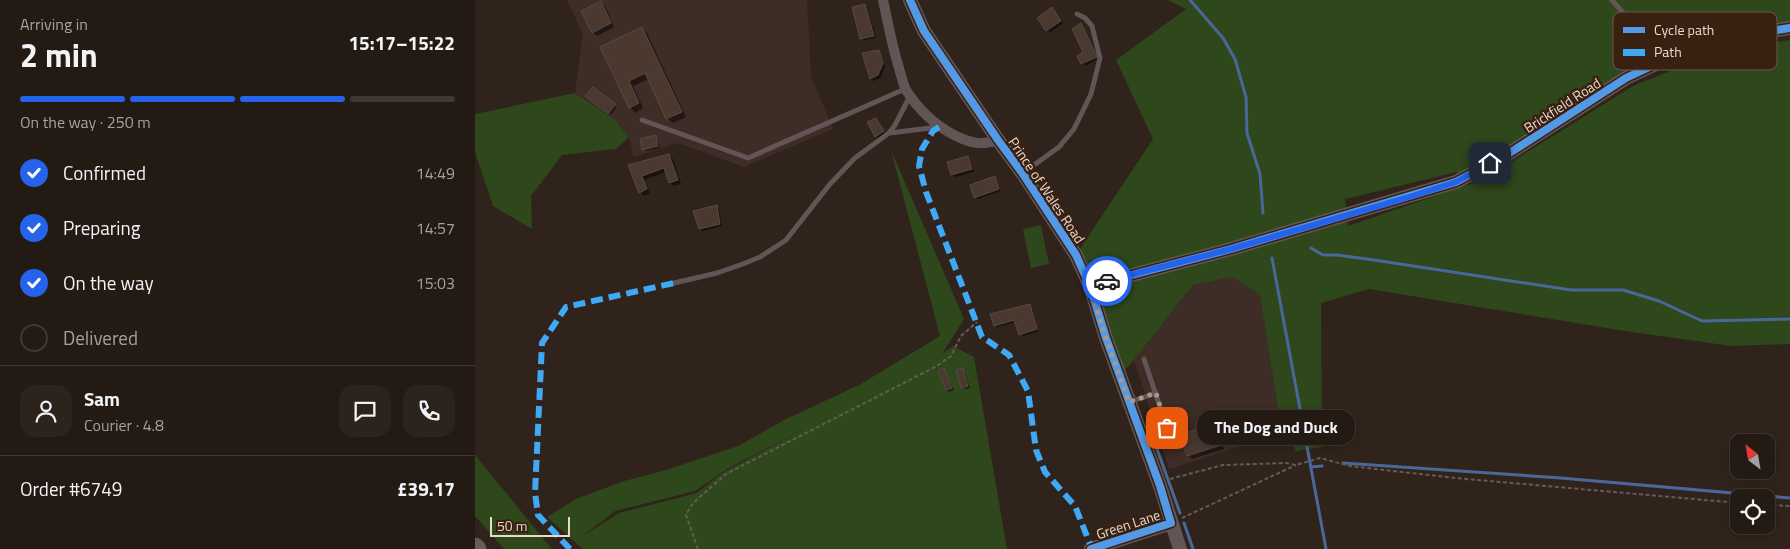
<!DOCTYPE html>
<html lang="en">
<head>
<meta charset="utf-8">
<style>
  :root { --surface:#241a14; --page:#2c231d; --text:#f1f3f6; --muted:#a3a1a0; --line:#413834; --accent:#2563eb }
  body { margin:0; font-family:"Titillium Web",sans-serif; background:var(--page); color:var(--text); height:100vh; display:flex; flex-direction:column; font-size:19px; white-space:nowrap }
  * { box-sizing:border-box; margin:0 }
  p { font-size:16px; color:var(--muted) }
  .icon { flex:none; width:28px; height:28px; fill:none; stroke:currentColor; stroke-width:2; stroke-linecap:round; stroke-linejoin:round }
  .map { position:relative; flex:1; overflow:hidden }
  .sheet { display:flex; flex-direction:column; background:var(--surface); width:475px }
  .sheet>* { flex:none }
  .needle { width:32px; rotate:329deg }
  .fabs { position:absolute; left:1255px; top:434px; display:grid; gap:10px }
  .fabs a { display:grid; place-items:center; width:45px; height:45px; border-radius:10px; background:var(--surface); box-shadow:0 2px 8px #0003,0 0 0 1px var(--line); font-size:25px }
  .scale { position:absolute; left:15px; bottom:12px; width:80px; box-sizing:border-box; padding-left:5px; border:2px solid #e9d8ce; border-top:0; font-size:14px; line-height:18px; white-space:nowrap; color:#e9d8ce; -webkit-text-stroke:4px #392112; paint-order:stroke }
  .pin { position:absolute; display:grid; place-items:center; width:42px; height:42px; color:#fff; margin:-21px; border-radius:10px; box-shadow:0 2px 8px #0006 }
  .courier { position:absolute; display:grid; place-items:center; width:50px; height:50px; margin:-25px; border:4px solid #2563eb; border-radius:50%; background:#fff; color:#222; box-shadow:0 1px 6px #0007 }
  .bubble { position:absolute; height:35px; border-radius:15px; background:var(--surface); box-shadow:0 2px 8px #0003,0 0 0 1px var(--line); font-size:16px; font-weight:700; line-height:35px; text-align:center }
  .head em { font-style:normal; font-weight:700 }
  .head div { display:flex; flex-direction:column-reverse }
  .head { display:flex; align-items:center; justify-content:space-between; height:85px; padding:0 20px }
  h1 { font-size:32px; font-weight:700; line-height:38px }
  .bar { display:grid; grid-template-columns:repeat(4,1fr); gap:8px 5px; align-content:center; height:60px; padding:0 20px }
  .bar i { height:6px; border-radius:4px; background:var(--line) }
  .bar .selected { background:var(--accent) }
  .bar p { grid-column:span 4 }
  .line { display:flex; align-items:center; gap:12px; padding:0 20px; border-top:1px solid var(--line) }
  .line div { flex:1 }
  .round { display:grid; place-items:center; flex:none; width:52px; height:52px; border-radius:15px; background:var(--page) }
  ol { padding:0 20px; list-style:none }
  li { display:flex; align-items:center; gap:15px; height:55px }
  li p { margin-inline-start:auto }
  li .icon { padding:5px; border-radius:50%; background:var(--accent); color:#fff; stroke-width:4 }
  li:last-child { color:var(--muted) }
  li i { width:28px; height:28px; border:2px solid var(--line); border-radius:50% }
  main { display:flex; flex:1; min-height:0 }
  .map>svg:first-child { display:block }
  .commercial { fill:#3e2c26 }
  .green { fill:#2e471b; fill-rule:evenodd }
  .shadow { fill:#0007 }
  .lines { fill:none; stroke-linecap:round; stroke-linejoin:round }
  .stream { stroke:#496899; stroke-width:3 }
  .building { fill:#4b3930; stroke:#554a44 }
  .path { stroke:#655a58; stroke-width:2; stroke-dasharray:4 2.5; stroke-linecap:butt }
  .service { stroke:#615556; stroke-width:5 }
  .minor { stroke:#615556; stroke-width:10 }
  .tertiary { stroke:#615556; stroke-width:14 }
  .motorway { stroke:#6a5a59; stroke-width:19 }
  .quiet { stroke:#3fa9f5; stroke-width:6; stroke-dasharray:12 6; stroke-linecap:butt }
  .cycleway-casing { stroke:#392112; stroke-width:11 }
  .cycleway { stroke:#5399e6; stroke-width:8 }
  .done { stroke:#a8998f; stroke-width:5; stroke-dasharray:0 9 }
  .route { stroke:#2563eb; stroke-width:6 }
  .labels { text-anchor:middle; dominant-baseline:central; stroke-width:5; stroke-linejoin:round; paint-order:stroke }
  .street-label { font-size:14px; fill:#e9d8ce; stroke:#392112 }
  .key { fill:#392112; stroke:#6e584a; stroke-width:1 }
  .key-label { font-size:14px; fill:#e9d8ce }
</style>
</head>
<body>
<main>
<section class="sheet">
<div class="head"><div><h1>2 min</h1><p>Arriving in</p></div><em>15:17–15:22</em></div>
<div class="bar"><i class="selected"></i><i class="selected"></i><i class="selected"></i><i></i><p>On the way · 250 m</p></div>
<ol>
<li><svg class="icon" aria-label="check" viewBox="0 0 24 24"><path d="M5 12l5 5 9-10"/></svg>Confirmed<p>14:49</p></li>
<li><svg class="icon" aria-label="check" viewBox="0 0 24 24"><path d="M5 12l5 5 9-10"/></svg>Preparing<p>14:57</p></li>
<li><svg class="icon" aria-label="check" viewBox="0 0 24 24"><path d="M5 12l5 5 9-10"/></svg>On the way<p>15:03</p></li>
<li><i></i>Delivered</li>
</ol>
<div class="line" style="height:90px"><a class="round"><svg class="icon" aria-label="person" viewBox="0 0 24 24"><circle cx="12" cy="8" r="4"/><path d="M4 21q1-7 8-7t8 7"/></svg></a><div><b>Sam</b><p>Courier · 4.8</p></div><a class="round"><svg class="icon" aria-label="chat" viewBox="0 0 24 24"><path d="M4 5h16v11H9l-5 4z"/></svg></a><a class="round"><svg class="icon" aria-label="phone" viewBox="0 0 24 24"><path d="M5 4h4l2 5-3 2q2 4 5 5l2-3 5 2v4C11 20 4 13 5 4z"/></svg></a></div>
<div class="line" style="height:65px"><div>Order #6749</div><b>£39.17</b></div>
</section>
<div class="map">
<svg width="1315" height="549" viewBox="0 0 1315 549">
  <rect width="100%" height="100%" fill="#30231b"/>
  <!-- commercial -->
  <path class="commercial" d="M92 0H332L336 76 358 129 269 167 203 143 158 157 154 137 140 120 100 93 108 34Z
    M758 277 786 295 804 414 766 446 694 469 659 360 718 285Z"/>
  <!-- green -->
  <path class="green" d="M693 0H1315V28L1243 39 1185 62 981 182 982 172 870 199 873 226 1009 179 1158 86 1247 50 1315 40V344L1256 346 1150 331 894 289 846 303 847 447 821 451 804 414 785 295 758 277 718 285 659 360 644 376 601 255 678 139 641 60 711 9Z
    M100 93 140 120 154 137 141 149 87 155 56 196 57 229 18 206 0 152V114Z
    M416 150 489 319 467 354 478 346 499 357 532 549H108L72 517 101 499 149 481 191 470 263 446 309 420 384 385 465 336ZM333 427 247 473 222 493 144 513 108 536 140 511 220 491 252 469Z
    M566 225 574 264 556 268 548 229Z
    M0 455 4 460 77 549H29L0 516Z"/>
  <!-- shadow -->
  <path class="shadow" d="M126 2 130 6 139 27 122 36 118 32Z
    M389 5 392 7 401 38 389 40 387 38Z
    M579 11 588 23 575 33 564 18Z
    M608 27 623 59 610 66 603 57 609 53Z
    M167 28 172 33 211 117 198 123 192 118 174 79 158 86 168 108 160 113 155 107 126 47Z
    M403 51 410 66 406 78 398 81 396 79 389 54Z
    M114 99 140 105 142 107 136 115Z
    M403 122 410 134 403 138 401 136Z
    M180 137 183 139 185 148 171 151 168 149Z
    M194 155 198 159 206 184 199 186 195 183 191 172 169 180 175 193 169 196 165 192 155 166Z
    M493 157 495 160 499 172 480 177 477 175 474 163Z
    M520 178 526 191 503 199 500 197Z
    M241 206 244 209 247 226 228 231 225 229 220 211Z
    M554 305 557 308 563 332 547 336 541 322 522 327 520 325Z
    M469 369 479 390 474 392 472 390Z
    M488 370 490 372 495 388 490 389 487 387Z
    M738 424 742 428 749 449 717 459 713 455Z"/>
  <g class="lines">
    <!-- stream -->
    <path class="stream" d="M715 0 748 38 760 59 771 97 772 133 785 174 788 213
      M836 248 848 255H862L899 260 1096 290H1148L1184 301 1227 321 1315 319
      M797 258 851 549
      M682 449 705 513
      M868 463 1086 478 1315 498
      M836 467 847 466
      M709 523 718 549"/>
  </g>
  <!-- building -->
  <path class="building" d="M126 1 136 23 117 33 106 11Z
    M390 4 399 36 385 39 377 7Z
    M577 7 586 21 571 31 562 18Z
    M606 23 622 57 606 64 602 56 608 52 597 29Z
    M167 27 207 112 191 119 170 73 154 81 164 103 154 108 125 47Z
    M404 50 408 63 403 75 395 79 387 53Z
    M118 87 141 104 133 114 110 96Z
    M401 118 409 131 400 137 392 122Z
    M181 135 183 146 167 150 165 139Z
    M194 154 203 180 194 183 189 168 167 176 172 189 164 193 153 165Z
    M493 156 497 169 476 175 472 162Z
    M520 176 524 189 499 198 495 185Z
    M242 205 245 224 224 229 218 211Z
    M555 304 562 329 544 335 539 320 519 326 515 314Z
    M469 368 477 388 471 390 463 371Z
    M488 368 493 386 486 388 481 370Z
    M739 423 746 445 712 456 704 436Z"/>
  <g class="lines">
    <!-- path -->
    <path class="path" d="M695 479 748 465 811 463 821 465 845 458 875 466 980 478 1264 503
      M1291 505 1315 506
      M707 518 821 465
      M223 549 211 515 218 503 251 474 462 366 476 356 486 336 502 322"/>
    <!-- service -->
    <path class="service" d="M1137 0 1177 46 1185 60
      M167 120 273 158 430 89
      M415 133 463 127
      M548 173 584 147 599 129 616 94 625 58 617 26 610 18 602 14
      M199 283 242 273 268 264 285 257 311 240 355 184 380 158 414 133 420 125 435 96
      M655 402 681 393
      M668 439 688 432 692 428 669 359"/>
    <!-- minor -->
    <path class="minor" d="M408 0C413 23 417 46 424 68 426 75 428 84 431 90 443 109 460 125 479 135 495 143 506 146 523 140"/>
    <!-- tertiary -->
    <path class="tertiary" d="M435 0 449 31 523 140 548 174 601 255 615 286 631 338 685 486 705 549
      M615 286 756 249 981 182 1033 154 1151 78 1185 62 1243 39 1315 28
      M616 549 696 523"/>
    <!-- motorway -->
    <path class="motorway" d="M0 547 2 549"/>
    <!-- quiet -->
    <path class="quiet" d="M464 127 458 131 447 149 444 166 451 192 507 337 534 355 553 391 561 450 570 472 600 506 617 549
      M95 549 63 515 60 493 67 343 91 307 199 283"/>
    <defs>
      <path id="cycleway" d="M435 0 449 31 523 140 548 174 601 255 615 286 631 338 685 486 696 523 616 549
        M615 286 756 249 981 182 1033 154 1151 78 1185 62 1243 39 1315 28"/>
    </defs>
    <!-- cycleway casing -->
    <use href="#cycleway" class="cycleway-casing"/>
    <!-- cycleway -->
    <use href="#cycleway" class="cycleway"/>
  </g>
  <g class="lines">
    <!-- done -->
    <path class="done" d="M632 281 615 286 631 338 654 402 681 393 692 428"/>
    <!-- route -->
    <path class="route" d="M632 281 756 249 931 198 981 182 1015 163"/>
  </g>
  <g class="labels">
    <!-- street labels -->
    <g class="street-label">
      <text transform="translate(1087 105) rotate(-33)">Brickfield Road</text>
      <text transform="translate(572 190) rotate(56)">Prince of Wales Road</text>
      <text transform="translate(653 524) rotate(-18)">Green Lane</text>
    </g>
  </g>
  <!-- legend -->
  <rect x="1138" y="12" width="164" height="58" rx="8" class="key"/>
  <rect x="1148" y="27" width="22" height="6" fill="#5399e6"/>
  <rect x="1148" y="49" width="22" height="7" fill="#3fa9f5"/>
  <g class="key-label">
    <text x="1179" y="35">Cycle path</text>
    <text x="1179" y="57">Path</text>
  </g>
</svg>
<div class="fabs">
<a><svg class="needle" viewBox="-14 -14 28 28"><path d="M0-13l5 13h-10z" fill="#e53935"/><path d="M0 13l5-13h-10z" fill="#a3a1a0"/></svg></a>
<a><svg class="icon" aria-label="locate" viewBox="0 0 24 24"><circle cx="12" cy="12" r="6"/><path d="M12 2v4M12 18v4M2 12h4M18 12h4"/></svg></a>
</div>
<div class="scale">50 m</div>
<div class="pin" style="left:692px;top:428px;background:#ea580c"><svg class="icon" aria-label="bag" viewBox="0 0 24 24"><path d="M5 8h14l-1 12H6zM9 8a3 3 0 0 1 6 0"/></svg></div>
<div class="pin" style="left:1015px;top:163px;background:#1f2937"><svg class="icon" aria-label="home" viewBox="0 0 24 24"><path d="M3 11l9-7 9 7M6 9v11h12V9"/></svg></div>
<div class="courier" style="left:632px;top:281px"><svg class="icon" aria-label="car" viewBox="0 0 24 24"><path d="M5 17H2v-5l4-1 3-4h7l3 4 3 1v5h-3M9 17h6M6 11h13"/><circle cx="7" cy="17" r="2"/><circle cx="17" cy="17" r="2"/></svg></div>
<div class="bubble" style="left:722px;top:410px;width:158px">The Dog and Duck</div>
</div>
</main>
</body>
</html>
